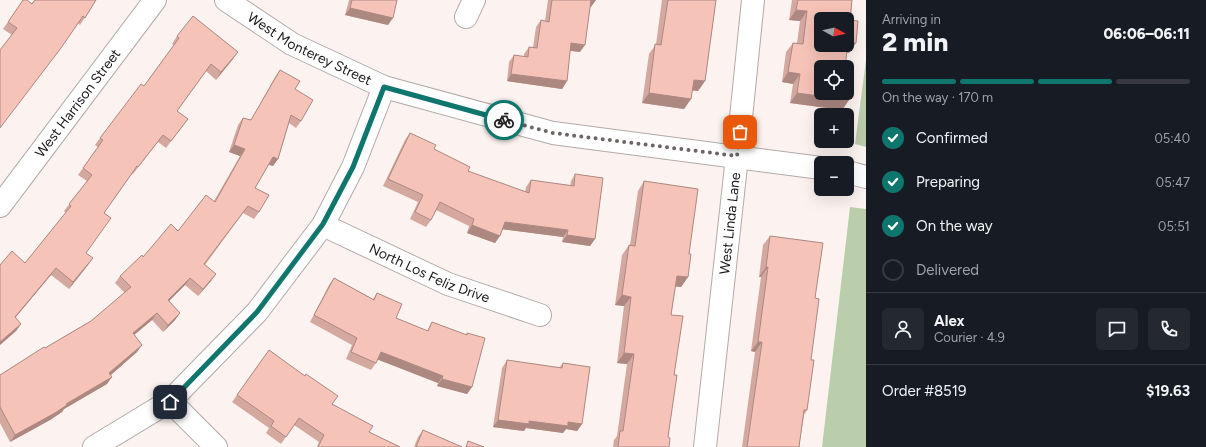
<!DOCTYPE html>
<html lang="en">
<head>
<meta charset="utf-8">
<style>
  :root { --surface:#171b24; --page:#242831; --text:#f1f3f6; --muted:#9ea1a6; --line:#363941; --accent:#0f766e }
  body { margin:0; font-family:Figtree,sans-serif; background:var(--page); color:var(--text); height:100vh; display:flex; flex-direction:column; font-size:15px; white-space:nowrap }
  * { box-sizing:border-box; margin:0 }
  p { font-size:13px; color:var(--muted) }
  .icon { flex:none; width:22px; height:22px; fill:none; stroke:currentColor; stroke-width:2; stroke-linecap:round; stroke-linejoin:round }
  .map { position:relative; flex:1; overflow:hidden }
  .side { display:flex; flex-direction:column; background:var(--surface); width:340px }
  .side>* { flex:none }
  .needle { width:26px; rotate:98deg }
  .controls { position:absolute; left:814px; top:12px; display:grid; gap:8px }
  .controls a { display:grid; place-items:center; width:40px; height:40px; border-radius:6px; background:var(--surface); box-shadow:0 4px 16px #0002; font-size:20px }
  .pin { position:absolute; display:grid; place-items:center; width:34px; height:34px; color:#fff; margin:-17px; border-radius:8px; box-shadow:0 2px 6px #0006 }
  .courier { position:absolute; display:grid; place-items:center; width:40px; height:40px; margin:-20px; border:3px solid #0f766e; border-radius:50%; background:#fff; color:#222; box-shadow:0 1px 5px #0007 }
  .overview em { font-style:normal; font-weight:800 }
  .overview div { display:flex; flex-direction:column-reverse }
  .overview { display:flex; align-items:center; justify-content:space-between; height:68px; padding:0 16px }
  h1 { font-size:26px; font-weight:800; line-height:30px }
  .bar { display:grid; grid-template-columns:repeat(4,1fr); gap:6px 4px; align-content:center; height:48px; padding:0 16px }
  .bar i { height:5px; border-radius:3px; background:var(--line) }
  .bar .current { background:var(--accent) }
  .bar p { grid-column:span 4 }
  .line { display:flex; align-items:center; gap:10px; padding:0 16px; border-top:1px solid var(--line) }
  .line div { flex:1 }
  .round { display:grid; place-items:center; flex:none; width:42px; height:42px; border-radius:6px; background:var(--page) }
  ol { padding:0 16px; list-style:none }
  li { display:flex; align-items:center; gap:12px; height:44px }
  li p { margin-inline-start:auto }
  li .icon { padding:4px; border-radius:50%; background:var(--accent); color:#fff; stroke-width:4 }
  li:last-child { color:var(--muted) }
  li i { width:22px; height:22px; border:2px solid var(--line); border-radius:50% }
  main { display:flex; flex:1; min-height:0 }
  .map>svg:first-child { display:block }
  .green { fill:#bbceab }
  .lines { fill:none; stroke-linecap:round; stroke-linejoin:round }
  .minor-casing { stroke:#b2aaa7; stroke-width:24 }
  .tertiary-casing { stroke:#b2aaa7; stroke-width:24 }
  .minor { stroke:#fff; stroke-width:22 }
  .tertiary { stroke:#fff; stroke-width:22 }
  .wall { fill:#d4a89e }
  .shaded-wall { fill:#ac8881 }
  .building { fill:#f6c3b8; stroke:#ac8881; fill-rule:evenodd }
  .done { stroke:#6b6664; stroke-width:4; stroke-dasharray:0 7.2 }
  .route { stroke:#0f766e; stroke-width:5 }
  .labels { text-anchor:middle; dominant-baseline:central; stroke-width:3.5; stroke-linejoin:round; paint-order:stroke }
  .street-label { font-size:14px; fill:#1d1a19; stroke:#fcf3f0 }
</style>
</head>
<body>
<main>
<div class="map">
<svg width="866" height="447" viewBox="0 0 866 447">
  <rect width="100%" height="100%" fill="#fcf3f0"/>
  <!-- green -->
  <path class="green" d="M866 60V147L855 144Z
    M850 207 866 209V447H822Z"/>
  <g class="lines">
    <defs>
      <g id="minor">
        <path d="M466 17 474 0"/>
        <path id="s1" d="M0 206 155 0"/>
        <path id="s2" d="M323 225 448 284 540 315"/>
        <path d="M170 401 216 447"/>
        <path id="s3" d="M705 447 737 157 753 0"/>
      </g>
      <g id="tertiary">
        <path id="s4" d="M226 0 292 44 384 87 553 133 821 168"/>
        <path d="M847 172 866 177"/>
        <path d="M94 447 170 401 257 312 323 225 353 167 384 87"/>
      </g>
    </defs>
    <!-- minor casing -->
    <use href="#minor" class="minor-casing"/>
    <!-- tertiary casing -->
    <use href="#tertiary" class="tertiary-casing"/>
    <!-- minor -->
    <use href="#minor" class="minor"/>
    <!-- tertiary -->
    <use href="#tertiary" class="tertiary"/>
  </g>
  <!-- wall -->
  <path class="wall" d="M23 0 32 3 34 0H96L80 25 78 23 56 55 12 35 3 29Z
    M349 0H397L388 25 345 15Z
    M548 0H596L590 6 580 52 570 51 567 81 562 89 507 81 509 62 514 55 524 57V54L529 47H533L536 27 541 20 545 21Z
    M662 0H716L705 81 698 91 692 90 691 99 684 109 642 103 649 54 656 44Z
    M792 0H852L850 20 849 53H847L821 67 849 100 842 110 790 103 793 84 782 82 786 52 793 43H797L800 21 789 20Z
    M177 36 233 59 216 80 206 71 177 111 188 119 166 148 158 142 133 174H132L104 213 86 253 88 265 69 289 51 275 15 318 21 324 16 331 0 345 25 263 66 213 64 211 87 181 78 175 98 147 95 145 100 138 144 86 174 45 172 44Z
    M280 70 295 89 301 121 296 128 289 123 278 159 273 166 268 165 255 188 259 212 254 219 243 213 205 265 216 274 211 281 198 296 185 285 169 301 180 313 175 320 163 332 152 320 134 335 137 352 111 375 107 384 64 409 62 412 50 420 10 442 0 423V375L91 321 125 293 115 283 120 276 143 257 178 231 214 201 240 156 229 152 238 125 243 118 251 120 275 77Z
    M410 133 434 149 468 171 525 192 526 187 531 180 570 186 571 181 575 174 595 239 590 246 562 242 563 237 503 229 495 243 467 233 469 226 436 210 431 220 426 227 410 219 418 202 383 186 405 140Z
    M644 181 689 254 688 277 681 287 675 286 671 315 674 375 668 437 669 447H613L614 440 617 436 627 364 617 363 624 306 615 305 622 255 629 245H630L638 191Z
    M770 236 815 298 807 410 804 415 799 447H742L755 352 751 351 761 277H759L763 245Z
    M334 278 373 299 377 293 396 318 427 331 432 322 466 335 467 333 472 387 467 394 437 386 438 383 378 359 376 363 371 370 346 359 352 345 310 322 329 285Z
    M269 350 332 404 369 432 400 447H317L319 442 294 425 281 444 266 433 269 428 232 402Z
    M507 360 559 368 563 363 582 424 577 431 566 429 563 433 526 428 524 431 493 427 502 368Z
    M423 430 462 447H414L418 437Z"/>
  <!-- shaded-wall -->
  <path class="shaded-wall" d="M591 0H596L591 7 587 6Z
    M350 8 393 18 388 25 345 15Z
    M796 10 807 11 800 21 789 20Z
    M848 42 856 43 849 53 842 52Z
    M571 43 585 45 580 52 566 50Z
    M238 52 233 59 216 80 221 72Z
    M788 72 800 74 793 84 782 82Z
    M511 74 567 81 562 89 507 81Z
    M694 80 705 81 698 91 687 90Z
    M649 93 691 99 684 109 642 103Z
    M797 93 849 100 842 110 790 103Z
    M234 145 245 149 240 156 229 152Z
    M273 157 278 159 273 166 268 164Z
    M505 222 568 230 563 237 500 229Z
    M472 225 500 236 495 243 467 233Z
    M567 235 595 239 590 246 562 242Z
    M93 258 88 265 69 289 73 282Z
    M766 267H768L761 277H759Z
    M56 268 51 275 10 324 15 317Z
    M216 274 211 281 198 296 203 289Z
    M677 276 688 277 681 287 670 286Z
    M190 278 185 285 163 307 168 300Z
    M622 295 631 297 624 306 615 305Z
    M157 313 152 320 128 340 133 333Z
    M180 313 175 320 163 332 168 325Z
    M21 324 16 331 0 345V342Z
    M758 342H762L755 352 751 351Z
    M142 345 137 352 105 380 109 373Z
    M381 352 443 376 438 383 376 359Z
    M624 353 634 354 627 364 617 363Z
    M112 377 107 384 64 409 62 412 50 420 10 442 15 435Z
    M442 379 472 387 467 394 437 386Z
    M498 420 568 422 582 424 577 431 566 429 563 433 526 428 524 431 493 427Z"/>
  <!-- building -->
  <path class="building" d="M23 0H27L32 4 35 0H96L85 18 83 16 61 48 0 128V50L17 28 8 22Z
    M352 0H397L393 18 350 8Z
    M552 0H591L585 45 571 43 567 81 511 74 514 55 528 57 529 47 537 48 541 20 549 22Z
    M668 0H716L705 81 694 80 691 99 649 93 655 44 661 45Z
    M798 0H852L850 20 858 21 856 43 848 42 845 67H821V93H847V79H852L849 100 797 93 800 74 788 72 793 43 803 44 807 11 796 10ZM821 19H847V45H821Z
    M193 16 238 52 221 72 211 64 177 111 188 119 171 141 163 135 138 167 137 166 104 213 111 218 86 253 93 258 73 282 56 268 15 317 21 324 0 342V265L12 251 25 263 71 206 69 204 92 175 83 168 103 140 100 138 141 84 144 86 179 38 177 36Z
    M280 70 300 81 295 89 313 100 301 121 291 115 278 159 273 157 255 188 269 195 259 212 248 206 204 264 216 274 203 289 190 278 168 300 180 313 168 325 157 313 133 333 142 345 109 373 112 377 66 404 67 405 55 413 15 435 0 407V375L44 347 45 348 91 321 131 287 120 276 142 255 143 257 171 224 178 231 206 195 215 202 245 149 234 145 243 118 251 120Z
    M410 133 436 145 434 149 470 167 468 171 529 193 531 180 574 186 575 174 603 178 595 239 567 235 568 230 505 222 500 236 472 225 474 219 440 202 431 220 415 212 423 195 388 179Z
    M644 181 698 189 689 254H691L688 277 677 276 671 315 683 316 674 375H677L668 437 670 438 669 447H618L620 431H623L634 354 624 353 631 297 622 295 629 245 635 246Z
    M770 236 823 243 815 298 819 299 811 360H814L807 410H804L799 447H747L762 342H758L768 267H766Z
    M334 278 374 300 377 293 402 304 396 318 428 331 432 322 467 335V333L485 338 472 387 442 379 443 376 381 352 376 363 351 352 357 338 314 315Z
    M269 350 305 376 306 374 338 396 332 404 373 426 369 432 400 447H318L324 435 299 418 286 437 271 426 274 421 237 395Z
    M507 360 562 368 563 363 590 367 582 424 568 422V426L529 421V424L498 420Z
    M423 430 462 447H416Z
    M468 441 484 447H466Z"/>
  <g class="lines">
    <!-- done -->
    <path class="done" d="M504 120 553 133 737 156 740 132"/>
    <!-- route -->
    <path class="route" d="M170 402 257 312 323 224 353 167 384 87 504 120"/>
  </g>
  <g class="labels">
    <!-- street labels -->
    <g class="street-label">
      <text stroke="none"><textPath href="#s4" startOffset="97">West Monterey Street</textPath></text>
      <text stroke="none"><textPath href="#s1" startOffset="129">West Harrison Street</textPath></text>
      <text stroke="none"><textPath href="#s3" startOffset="225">West Linda Lane</textPath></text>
      <text stroke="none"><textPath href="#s2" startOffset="117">North Los Feliz Drive</textPath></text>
    </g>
  </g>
</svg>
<div class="controls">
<a><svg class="needle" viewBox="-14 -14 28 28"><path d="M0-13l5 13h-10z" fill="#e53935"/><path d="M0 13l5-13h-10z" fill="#9ea1a6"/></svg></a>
<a><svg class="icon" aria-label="locate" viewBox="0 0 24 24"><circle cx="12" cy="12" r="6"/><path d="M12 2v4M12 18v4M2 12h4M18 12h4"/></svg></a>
<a>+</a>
<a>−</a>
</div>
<div class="pin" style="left:740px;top:132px;background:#ea580c"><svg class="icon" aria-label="bag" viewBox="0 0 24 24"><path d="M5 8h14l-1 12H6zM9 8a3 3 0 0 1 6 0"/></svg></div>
<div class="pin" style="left:170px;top:402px;background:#1f2937"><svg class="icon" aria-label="home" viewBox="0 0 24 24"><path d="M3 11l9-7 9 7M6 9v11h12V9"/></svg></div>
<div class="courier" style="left:504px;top:120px"><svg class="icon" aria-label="bike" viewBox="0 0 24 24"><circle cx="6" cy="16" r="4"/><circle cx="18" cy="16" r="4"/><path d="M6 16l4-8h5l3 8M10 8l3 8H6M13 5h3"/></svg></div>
</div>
<section class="side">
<div class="overview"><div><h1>2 min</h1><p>Arriving in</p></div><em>06:06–06:11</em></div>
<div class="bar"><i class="current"></i><i class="current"></i><i class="current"></i><i></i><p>On the way · 170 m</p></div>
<ol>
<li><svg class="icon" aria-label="check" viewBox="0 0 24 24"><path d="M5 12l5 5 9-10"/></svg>Confirmed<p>05:40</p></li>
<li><svg class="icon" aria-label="check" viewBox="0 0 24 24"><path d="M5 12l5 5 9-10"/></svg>Preparing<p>05:47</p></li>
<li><svg class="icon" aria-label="check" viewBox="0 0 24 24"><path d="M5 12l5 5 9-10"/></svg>On the way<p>05:51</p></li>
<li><i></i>Delivered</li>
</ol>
<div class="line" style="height:72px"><a class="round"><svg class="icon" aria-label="person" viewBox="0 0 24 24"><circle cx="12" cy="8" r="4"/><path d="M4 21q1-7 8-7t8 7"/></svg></a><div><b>Alex</b><p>Courier · 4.9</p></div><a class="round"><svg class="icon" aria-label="chat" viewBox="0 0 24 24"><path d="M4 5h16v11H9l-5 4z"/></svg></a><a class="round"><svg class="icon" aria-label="phone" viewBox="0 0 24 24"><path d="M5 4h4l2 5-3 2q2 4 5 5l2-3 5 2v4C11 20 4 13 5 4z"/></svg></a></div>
<div class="line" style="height:52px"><div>Order #8519</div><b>$19.63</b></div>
</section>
</main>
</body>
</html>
